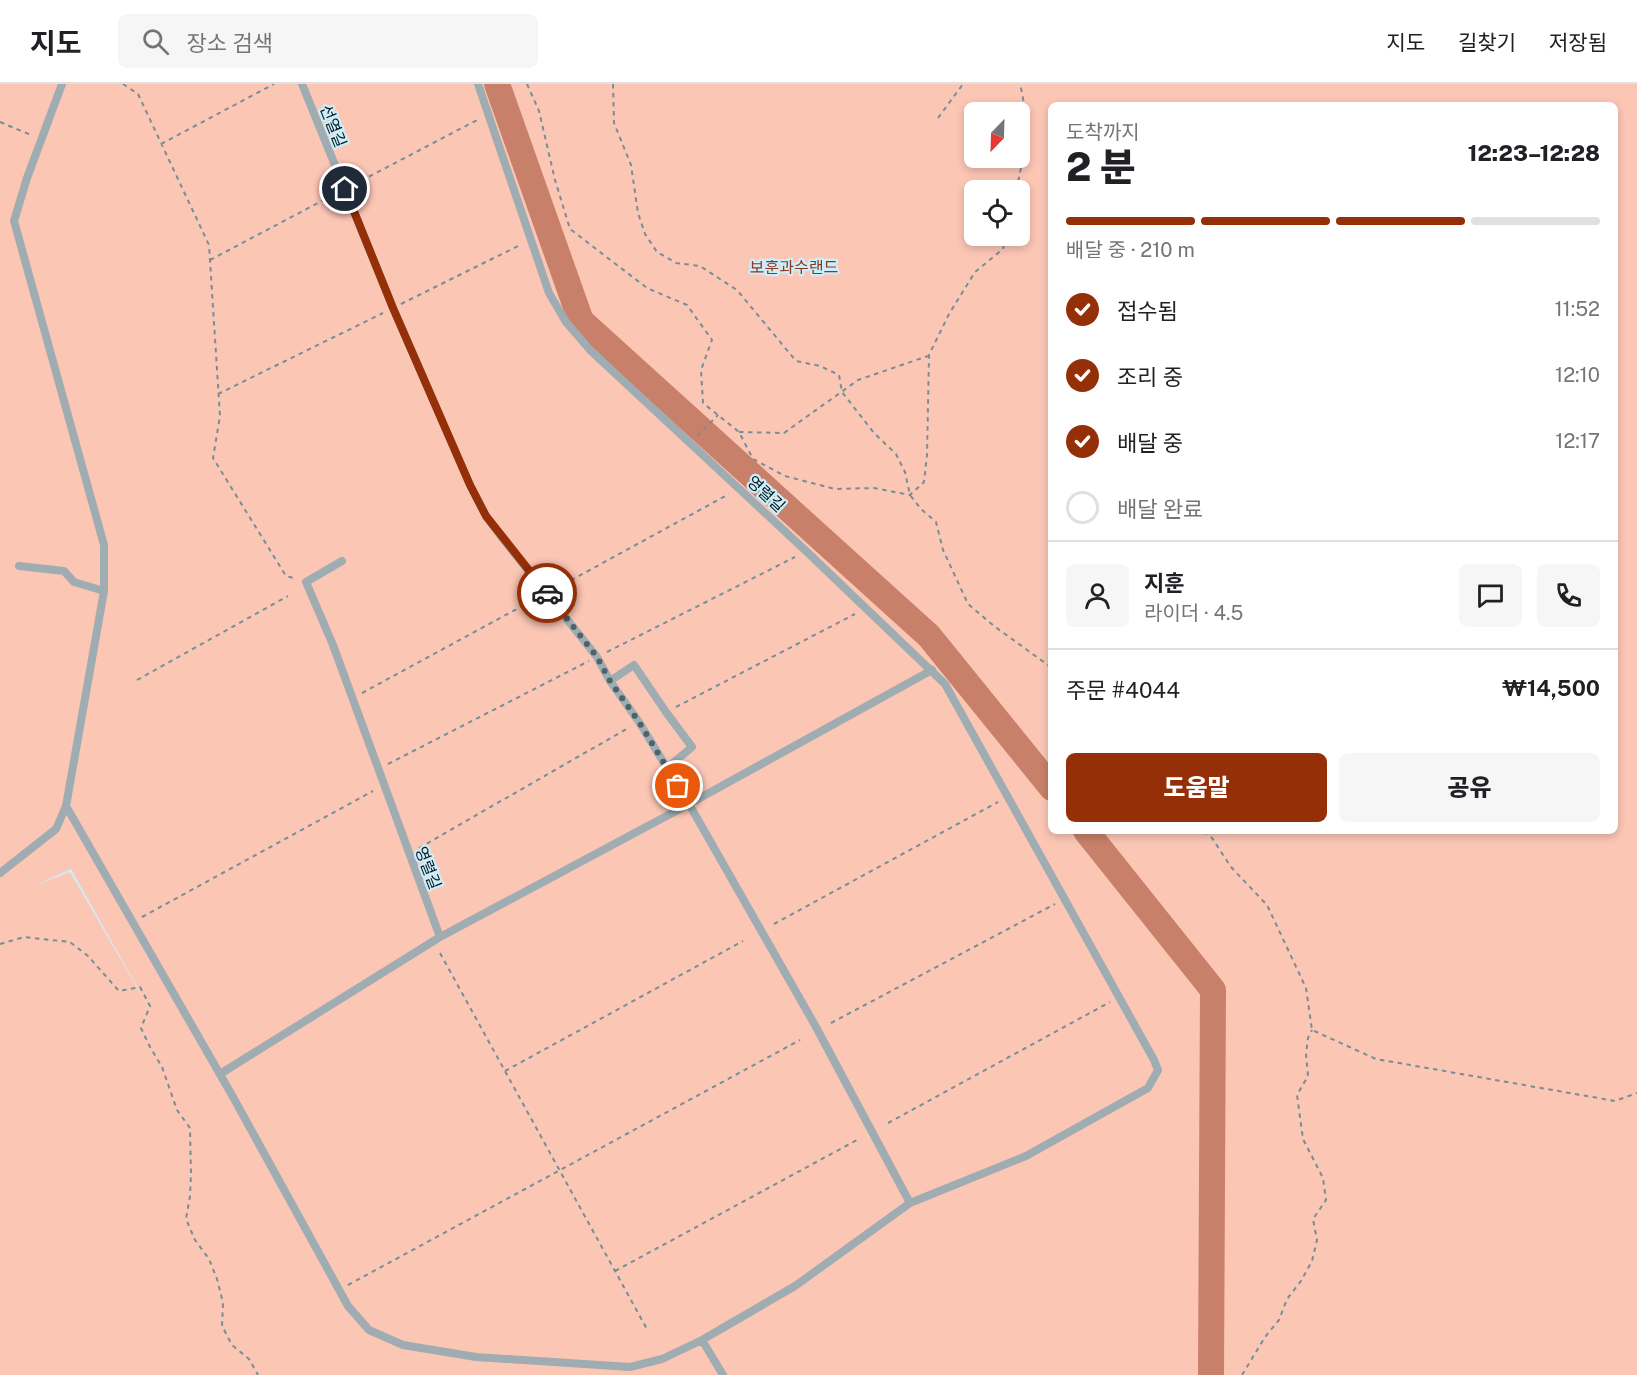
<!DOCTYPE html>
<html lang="ko">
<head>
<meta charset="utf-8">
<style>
  :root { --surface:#fff; --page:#f6f6f6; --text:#202124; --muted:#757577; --line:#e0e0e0; --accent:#952f07 }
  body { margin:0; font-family:"Public Sans","Noto Sans KR",sans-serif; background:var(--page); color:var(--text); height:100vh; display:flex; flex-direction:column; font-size:22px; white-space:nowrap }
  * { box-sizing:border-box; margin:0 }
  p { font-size:20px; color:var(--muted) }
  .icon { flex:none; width:33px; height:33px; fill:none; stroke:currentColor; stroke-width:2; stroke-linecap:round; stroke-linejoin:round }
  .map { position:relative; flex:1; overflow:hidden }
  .drawer { position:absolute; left:1048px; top:18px; width:570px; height:732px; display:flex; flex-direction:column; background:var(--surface); border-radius:9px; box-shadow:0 3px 9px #0003 }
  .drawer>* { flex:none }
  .needle { width:39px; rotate:203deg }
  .buttons { position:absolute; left:964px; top:18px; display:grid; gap:12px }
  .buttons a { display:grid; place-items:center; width:66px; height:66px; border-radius:9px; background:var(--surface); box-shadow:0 3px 9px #0003; font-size:30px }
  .pin { position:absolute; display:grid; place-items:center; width:51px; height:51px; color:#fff; margin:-26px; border:3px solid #fff; border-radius:50%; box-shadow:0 2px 6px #0007 }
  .courier { position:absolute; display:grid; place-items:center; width:60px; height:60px; margin:-30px; border:4px solid #952f07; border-radius:50%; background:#fff; color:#222; box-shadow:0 2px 8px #0007 }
  .overview em { font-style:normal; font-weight:800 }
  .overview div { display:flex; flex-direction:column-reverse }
  .overview { display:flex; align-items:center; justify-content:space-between; height:102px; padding:0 18px }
  h1 { font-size:39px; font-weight:800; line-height:45px }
  .bar { display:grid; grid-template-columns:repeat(4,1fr); gap:9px 6px; align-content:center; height:72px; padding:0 18px }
  .bar i { height:8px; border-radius:4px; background:var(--line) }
  .bar .on { background:var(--accent) }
  .bar p { grid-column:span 4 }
  .line { display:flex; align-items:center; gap:15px; padding:0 18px; border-top:2px solid var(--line) }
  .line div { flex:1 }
  .round { display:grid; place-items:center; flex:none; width:63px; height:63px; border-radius:9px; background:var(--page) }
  ol { padding:0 18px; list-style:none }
  li { display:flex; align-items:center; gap:18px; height:66px }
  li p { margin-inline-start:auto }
  li .icon { padding:6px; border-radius:50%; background:var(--accent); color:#fff; stroke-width:4 }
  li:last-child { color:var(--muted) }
  li i { width:33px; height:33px; border:3px solid var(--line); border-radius:50% }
  .action { display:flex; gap:12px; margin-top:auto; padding:12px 18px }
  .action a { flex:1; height:69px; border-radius:9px; background:var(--accent); color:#fff; font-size:24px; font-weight:800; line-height:69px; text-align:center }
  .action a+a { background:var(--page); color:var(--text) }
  header { display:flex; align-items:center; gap:36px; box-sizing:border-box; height:84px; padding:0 30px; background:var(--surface); border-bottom:2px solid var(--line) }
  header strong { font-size:28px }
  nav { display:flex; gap:33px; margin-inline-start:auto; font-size:21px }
  .search { width:420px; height:54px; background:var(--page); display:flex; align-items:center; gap:15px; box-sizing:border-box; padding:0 21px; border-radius:9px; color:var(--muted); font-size:22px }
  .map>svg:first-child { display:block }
  .green { fill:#fcc6b5; fill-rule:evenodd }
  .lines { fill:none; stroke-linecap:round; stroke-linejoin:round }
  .river { stroke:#c8806a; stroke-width:26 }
  .path { stroke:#758e97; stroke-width:2; stroke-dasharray:4.5 4.5; stroke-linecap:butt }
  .lane { stroke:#9fadb3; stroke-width:8 }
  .done { stroke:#4d6269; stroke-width:6; stroke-dasharray:0 10.8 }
  .route { stroke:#952f07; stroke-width:8 }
  .labels { text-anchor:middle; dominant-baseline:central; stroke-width:4.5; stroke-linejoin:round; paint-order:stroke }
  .street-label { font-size:16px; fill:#09161a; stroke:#cceefb }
  .park-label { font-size:16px; fill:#8f371b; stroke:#cceefb }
</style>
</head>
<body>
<header>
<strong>지도</strong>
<div class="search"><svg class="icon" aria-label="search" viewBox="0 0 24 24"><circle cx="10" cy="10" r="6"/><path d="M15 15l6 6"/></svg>장소 검색</div>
<nav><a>지도</a><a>길찾기</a><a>저장됨</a></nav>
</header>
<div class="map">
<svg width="1637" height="1291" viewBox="0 0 1637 1291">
  <rect width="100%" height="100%" fill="#cceefb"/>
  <!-- green -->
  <path class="green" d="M0 0H1637V1291H0ZM1052 21H1616V747H1052ZM975 28H1020V74H975ZM975 106H1020V152H975ZM71 785 153 931 70 788 34 802Z"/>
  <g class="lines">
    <!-- river -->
    <path class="river" d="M497 0 581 237 929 552 1052 704
      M1086 747 1213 906 1211 1291"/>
    <!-- path -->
    <path class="path" d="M123 0 138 10 209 161 220 332 213 374 286 492 297 495
      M527 0 539 27 555 96 570 145 647 204 687 221 712 256 701 286 703 319 739 348 753 375 785 392 835 405 874 404 910 411 924 398 927 371 929 271 949 230 975 188 1003 165 1006 152
      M613 0 614 39 631 81 638 129 645 150 657 168 676 179 700 182 737 206 796 277 820 282 839 291 842 308 874 349 896 370 905 388 910 411 921 425 936 438 943 466 968 520 994 542 1052 584
      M938 34 963 0
      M0 38 31 51
      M161 60 274 0
      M353 101 479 35
      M1016 106C1025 71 1029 35 1020 0
      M210 176 335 110
      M401 220 522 160
      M218 310 383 229
      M739 348 784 349 858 296 928 272
      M697 352 718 331
      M555 505 729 410
      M607 568 795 473
      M137 596 288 512
      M362 609 537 514
      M676 623 855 530
      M388 680 589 577
      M1204 747 1212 754 1231 783 1267 821 1306 904 1312 946 1376 975 1615 1017 1637 1009
      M419 764 630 643
      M142 833 373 707
      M774 840 998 718
      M0 860 24 853 70 858 88 872 119 907 140 903 150 922 141 944 150 963 162 983 177 1026 190 1044 191 1090 190 1112 186 1135 195 1156 209 1175 217 1195 223 1219 222 1242 232 1261 249 1275 258 1291
      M440 869 648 1247
      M831 939 1055 820
      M505 987 743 857
      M888 1039 1110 918
      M615 1187 857 1056
      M348 1201 800 956
      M1242 1291 1265 1253 1279 1236 1287 1215 1301 1197 1312 1177 1317 1156 1313 1135 1326 1116 1323 1094 1303 1055 1297 1011 1308 992 1306 970 1308 954 1312 946"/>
    <!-- lane -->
    <path class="lane" d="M302 0 393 224 470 401 486 432 503 455 597 573 610 597 639 638 689 720 816 943 910 1119
      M342 477 306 498 333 561 440 853 689 720 932 586
      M19 482 64 487 74 498 104 507
      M610 597 634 581 666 628 692 663 667 684
      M66 722 233 1013 348 1222 369 1246 403 1261 476 1273 630 1283 662 1275 702 1256 795 1202 910 1119 1026 1072 1148 1004 1158 986 1154 976 945 600 806 467 590 266 566 238 549 209 478 0
      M0 789 56 745 66 722 104 507V461L14 137 27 94 62 0
      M220 990 440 853
      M702 1256 723 1291"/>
  </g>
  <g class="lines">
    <!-- done -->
    <path class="done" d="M547 509 597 573 610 597 639 638 678 702"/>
    <!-- route -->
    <path class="route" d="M345 105 393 224 470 401 486 432 547 509"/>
  </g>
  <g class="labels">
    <!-- street labels -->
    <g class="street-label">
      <text transform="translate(333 42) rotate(68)">선열길</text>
      <text transform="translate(766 410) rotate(43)">영렬길</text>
      <text transform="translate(428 784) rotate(69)">영렬길</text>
    </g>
    <!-- park labels -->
    <g class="park-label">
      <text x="794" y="183">보훈과수랜드</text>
    </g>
  </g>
</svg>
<div class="buttons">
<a><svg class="needle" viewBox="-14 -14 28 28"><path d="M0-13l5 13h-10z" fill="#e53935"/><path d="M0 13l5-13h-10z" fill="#757577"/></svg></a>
<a><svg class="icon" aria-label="locate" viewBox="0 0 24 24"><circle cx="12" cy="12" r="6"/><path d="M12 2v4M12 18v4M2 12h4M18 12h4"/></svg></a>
</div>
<div class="pin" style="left:678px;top:702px;background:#ea580c"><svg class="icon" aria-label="bag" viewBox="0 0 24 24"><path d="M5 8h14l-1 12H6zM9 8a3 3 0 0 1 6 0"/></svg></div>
<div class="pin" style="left:345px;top:105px;background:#1f2937"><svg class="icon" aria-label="home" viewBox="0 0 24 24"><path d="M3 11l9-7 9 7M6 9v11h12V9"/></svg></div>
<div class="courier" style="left:547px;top:509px"><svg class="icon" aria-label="car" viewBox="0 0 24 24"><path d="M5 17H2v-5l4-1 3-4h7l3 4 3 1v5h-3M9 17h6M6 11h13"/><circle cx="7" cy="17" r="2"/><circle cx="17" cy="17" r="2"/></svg></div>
<section class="drawer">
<div class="overview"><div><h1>2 분</h1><p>도착까지</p></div><em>12:23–12:28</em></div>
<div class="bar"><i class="on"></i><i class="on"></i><i class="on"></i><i></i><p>배달 중 · 210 m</p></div>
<ol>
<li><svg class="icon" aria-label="check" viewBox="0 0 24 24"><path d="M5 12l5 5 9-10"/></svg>접수됨<p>11:52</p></li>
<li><svg class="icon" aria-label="check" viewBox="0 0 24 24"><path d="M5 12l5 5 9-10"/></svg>조리 중<p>12:10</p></li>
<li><svg class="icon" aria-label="check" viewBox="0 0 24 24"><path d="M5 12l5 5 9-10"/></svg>배달 중<p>12:17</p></li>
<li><i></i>배달 완료</li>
</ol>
<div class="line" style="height:108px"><a class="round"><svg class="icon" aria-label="person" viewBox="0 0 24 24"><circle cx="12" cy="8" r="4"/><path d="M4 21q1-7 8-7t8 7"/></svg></a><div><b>지훈</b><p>라이더 · 4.5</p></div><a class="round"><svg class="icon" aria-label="chat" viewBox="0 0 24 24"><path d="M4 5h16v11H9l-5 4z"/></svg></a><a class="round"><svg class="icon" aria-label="phone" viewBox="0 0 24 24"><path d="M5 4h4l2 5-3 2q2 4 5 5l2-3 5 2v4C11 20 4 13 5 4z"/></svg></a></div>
<div class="line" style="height:78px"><div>주문 #4044</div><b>₩14,500</b></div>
<div class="action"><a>도움말</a><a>공유</a></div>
</section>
</div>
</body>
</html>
